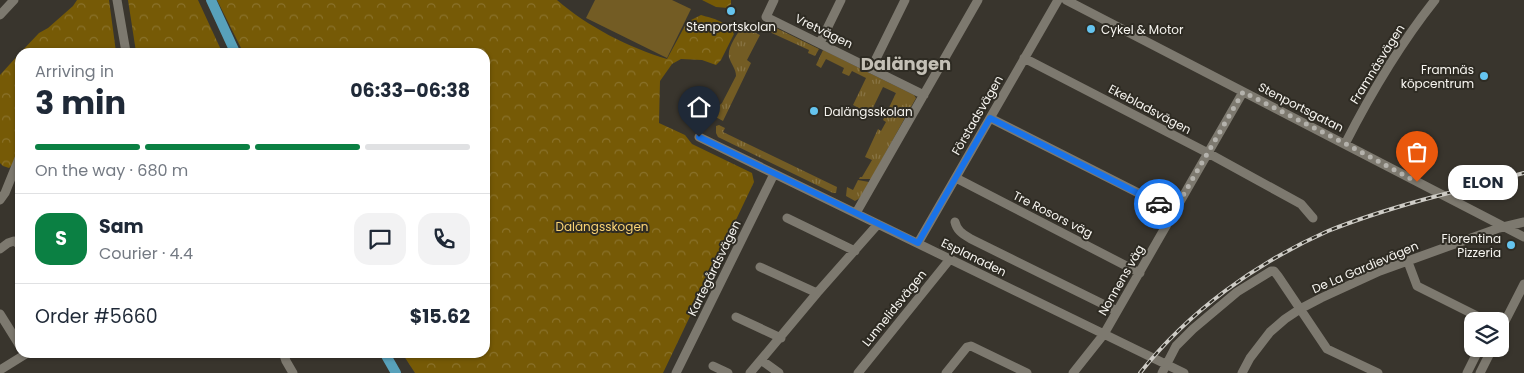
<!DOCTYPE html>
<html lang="en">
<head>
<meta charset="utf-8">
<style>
  :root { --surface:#fff; --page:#f2f2f3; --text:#1f2937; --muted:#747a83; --line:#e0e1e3; --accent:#0b8043 }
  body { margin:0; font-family:Poppins,sans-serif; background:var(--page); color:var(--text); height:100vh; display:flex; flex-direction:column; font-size:19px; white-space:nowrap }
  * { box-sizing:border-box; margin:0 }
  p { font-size:16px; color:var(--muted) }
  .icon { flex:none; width:28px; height:28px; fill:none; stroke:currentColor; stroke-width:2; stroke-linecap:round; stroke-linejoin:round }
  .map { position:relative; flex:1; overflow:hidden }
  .drawer { position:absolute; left:15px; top:48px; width:475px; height:310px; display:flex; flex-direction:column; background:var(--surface); border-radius:15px; box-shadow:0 1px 4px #0004 }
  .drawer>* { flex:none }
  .tools { position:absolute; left:1464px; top:312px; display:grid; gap:10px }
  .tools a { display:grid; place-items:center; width:45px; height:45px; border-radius:10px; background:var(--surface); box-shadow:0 1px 4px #0004; font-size:25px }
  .pin { position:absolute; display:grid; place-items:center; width:42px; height:42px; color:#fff; margin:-51px -21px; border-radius:50% 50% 50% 0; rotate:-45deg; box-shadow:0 0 5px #0007 }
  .pin .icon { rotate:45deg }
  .courier { position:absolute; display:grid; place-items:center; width:50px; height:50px; margin:-25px; border:4px solid #1a73e8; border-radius:50%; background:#fff; color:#222; box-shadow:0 1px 6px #0007 }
  .bubble { position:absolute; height:35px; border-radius:15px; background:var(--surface); box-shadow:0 1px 4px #0004; font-size:16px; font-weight:700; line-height:35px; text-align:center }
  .overview em { font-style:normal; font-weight:700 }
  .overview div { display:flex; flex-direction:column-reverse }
  .overview { display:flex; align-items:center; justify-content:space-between; height:85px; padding:0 20px }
  h1 { font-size:32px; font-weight:700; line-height:38px }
  .bar { display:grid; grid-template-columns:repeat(4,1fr); gap:8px 5px; align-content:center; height:60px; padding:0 20px }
  .bar i { height:6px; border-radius:4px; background:var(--line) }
  .bar .current { background:var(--accent) }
  .bar p { grid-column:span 4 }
  .line { display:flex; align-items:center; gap:12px; padding:0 20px; border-top:1px solid var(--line) }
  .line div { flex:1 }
  .round { display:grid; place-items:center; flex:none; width:52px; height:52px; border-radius:15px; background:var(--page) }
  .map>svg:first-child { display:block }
  .grass { fill:url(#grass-tufts) }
  .forest { fill:url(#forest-crowns) }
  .park { fill:#735c24 }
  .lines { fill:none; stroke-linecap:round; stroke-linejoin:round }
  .minor { stroke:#7d796f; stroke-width:9 }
  .major { stroke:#58a1ba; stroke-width:10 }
  .rail-casing { stroke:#ceccc6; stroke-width:4 }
  .rail { stroke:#2e2b23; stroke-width:2; stroke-dasharray:5.5; stroke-linecap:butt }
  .done { stroke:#b4b2ac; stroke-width:5; stroke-dasharray:0 9 }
  .route { stroke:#1a73e8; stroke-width:6 }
  .poi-dot { fill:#65c4ef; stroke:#2e2b23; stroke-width:2 }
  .labels { text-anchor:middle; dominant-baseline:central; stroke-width:4; stroke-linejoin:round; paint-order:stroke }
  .poi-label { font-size:12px; fill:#f7f5f0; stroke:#2e2b23; text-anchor:start }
  .street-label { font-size:12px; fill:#f7f5f0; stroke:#2e2b23 }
  .park-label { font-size:12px; fill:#fad375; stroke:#2e2b23 }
  .district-label { font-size:18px; font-weight:bold; fill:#c4c0b6; stroke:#2e2b23 }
</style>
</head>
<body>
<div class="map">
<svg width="1524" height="373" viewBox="0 0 1524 373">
  <defs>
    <pattern id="grass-tufts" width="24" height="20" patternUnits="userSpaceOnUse" patternTransform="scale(1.25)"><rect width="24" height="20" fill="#735c24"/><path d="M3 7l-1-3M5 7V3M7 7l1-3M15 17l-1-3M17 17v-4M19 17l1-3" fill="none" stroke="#887444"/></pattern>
    <pattern id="forest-crowns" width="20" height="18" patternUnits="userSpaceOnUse" patternTransform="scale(1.25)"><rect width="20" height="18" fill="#765a06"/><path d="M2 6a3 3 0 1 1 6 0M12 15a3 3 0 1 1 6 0" fill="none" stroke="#8a722b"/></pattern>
  </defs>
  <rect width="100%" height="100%" fill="#39352d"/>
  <!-- grass -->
  <path class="grass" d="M766 23 819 49 815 56 808 53 809 50 763 29Z
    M742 26 760 35 747 60 751 63 723 121 710 114 722 103 736 76C736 69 731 64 729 57 727 48 737 35 742 26Z
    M823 50 914 95 916 98 871 179H859L860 177H862L872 160 865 157 878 129 881 131 886 122 883 120 896 93 883 87 870 114 853 105 866 78 852 71 849 76 842 73 844 68 826 59 821 68 816 65Z
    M719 125 725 128 723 132 837 187 836 193H833L718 137 716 133V126Z
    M858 180 869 182 860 198 855 201 846 196 847 187 853 190Z"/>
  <!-- forest -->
  <path class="forest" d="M77 0H109L116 52H21L39 33 48 28 73 6Z
    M128 0H198L222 52H136Z
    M217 0H557C588 27 628 47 667 59L687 22 701 15C714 19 727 21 734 34L721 60 716 65 702 60 681 59 672 64 660 81 659 123 685 135 692 144 752 173 754 182 663 373H415L402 353 485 352V52H243Z
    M702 0H731V4L728 8 716 7Z
    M20 53V146L12 165 9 168 3 166 0 163V75Z"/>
  <!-- park -->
  <path class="park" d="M595 0H672L691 9 667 58 586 18Z"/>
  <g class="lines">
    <!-- minor -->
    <path class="minor" d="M117 0 126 52
      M774 0 766 17 924 95
      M1066 0 1524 237
      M0 15 14 0
      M820 43 841 0
      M1024 58 1208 153 1301 204 1313 218
      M871 69 905 0
      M990 118 1174 211
      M699 137 1184 373
      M1345 144C1371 93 1400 44 1435 0
      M956 178 1140 273
      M0 200 5 193 20 156
      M856 213 978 0
      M787 218 855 251
      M955 222C957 231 963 234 971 239L1117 311
      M918 243 1058 0
      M0 249 8 243 14 241 20 245
      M1408 262 1417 286 1487 321
      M760 267 817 293
      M0 314 20 346
      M736 317 781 338
      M1500 331 1524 284
      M283 352 286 361 293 373
      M761 360 779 373
      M713 366 728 373
      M0 370 29 352
      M676 373 774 174
      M750 373 817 293 878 224
      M858 373 950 259
      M946 373 967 347 971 346 1027 373
      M1073 373 1104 334 1243 92
      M1162 373 1176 346 1193 329 1237 292 1271 271H1274L1278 276 1327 349 1378 373
      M1242 373 1250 358 1270 332 1285 319 1300 309 1321 298 1380 271 1499 228 1524 222
      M1467 373 1479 349
      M1480 373 1492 349"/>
    <!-- major -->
    <path class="major" d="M211 0 235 52
      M384 352 396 373"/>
    <defs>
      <path id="rail" d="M1140 373C1189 311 1256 263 1328 231 1358 219 1390 209 1422 200 1456 191 1490 182 1524 173"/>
    </defs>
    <!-- rail casing -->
    <use href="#rail" class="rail-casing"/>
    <!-- rail -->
    <use href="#rail" class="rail"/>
  </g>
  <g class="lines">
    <!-- done -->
    <path class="done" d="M1159 204 1174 211 1243 92 1346 144 1417 182"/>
    <!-- route -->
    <path class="route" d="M699 137 918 243 990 118 1159 204"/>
  </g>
  <!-- markers -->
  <g class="poi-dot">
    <circle cx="731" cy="11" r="5"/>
    <circle cx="1091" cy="29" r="5"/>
    <circle cx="1484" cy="76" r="5"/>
    <circle cx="814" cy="111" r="5"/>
    <circle cx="1511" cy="245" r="5"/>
  </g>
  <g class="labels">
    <!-- poi labels -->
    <g class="poi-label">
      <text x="731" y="26" text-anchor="middle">Stenportskolan</text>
      <text x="1101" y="29">Cykel &amp; Motor</text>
      <text x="1474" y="69" text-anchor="end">Framnäs<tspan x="1474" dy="14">köpcentrum</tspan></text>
      <text x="824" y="111">Dalängsskolan</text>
      <text x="1501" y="238" text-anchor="end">Fiorentina<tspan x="1501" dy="14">Pizzeria</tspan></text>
    </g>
    <!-- street labels -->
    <g class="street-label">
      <text transform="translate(824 31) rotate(26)">Vretvägen</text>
      <text transform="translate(1377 64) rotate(-58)">Framnäsvägen</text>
      <text transform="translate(1301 107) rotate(27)">Stenportsgatan</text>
      <text transform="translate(1150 109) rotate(28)">Ekebladsvägen</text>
      <text transform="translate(977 115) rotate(-60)">Förstadsvägen</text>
      <text transform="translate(1053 214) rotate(27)">Tre Rosors väg</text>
      <text transform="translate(974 257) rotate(26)">Esplanaden</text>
      <text transform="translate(1365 267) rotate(-23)">De La Gardievägen</text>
      <text transform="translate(714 268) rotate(-64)">Kartegårdsvägen</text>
      <text transform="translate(1121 280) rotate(-60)">Nonnens väg</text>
      <text transform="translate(894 308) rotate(-51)">Lunnelidsvägen</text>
    </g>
    <!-- park labels -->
    <g class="park-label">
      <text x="602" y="226">Dalängsskogen</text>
    </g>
    <!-- district labels -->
    <g class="district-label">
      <text x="906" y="63">Dalängen</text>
    </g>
  </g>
</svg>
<div class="tools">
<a><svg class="icon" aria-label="layers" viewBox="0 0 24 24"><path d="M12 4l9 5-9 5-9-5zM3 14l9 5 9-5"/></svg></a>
</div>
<div class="pin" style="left:1417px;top:182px;background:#ea580c"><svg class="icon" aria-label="bag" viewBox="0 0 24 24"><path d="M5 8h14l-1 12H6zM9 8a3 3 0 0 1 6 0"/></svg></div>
<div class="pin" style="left:699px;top:137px;background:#1f2937"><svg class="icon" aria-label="home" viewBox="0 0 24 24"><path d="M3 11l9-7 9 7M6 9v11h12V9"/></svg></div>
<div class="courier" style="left:1159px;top:204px"><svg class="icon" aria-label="car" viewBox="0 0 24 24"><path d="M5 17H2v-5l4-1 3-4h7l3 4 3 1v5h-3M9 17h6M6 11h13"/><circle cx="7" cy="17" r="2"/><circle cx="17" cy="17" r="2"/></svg></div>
<div class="bubble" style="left:1448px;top:165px;width:70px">ELON</div>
<section class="drawer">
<div class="overview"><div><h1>3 min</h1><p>Arriving in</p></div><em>06:33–06:38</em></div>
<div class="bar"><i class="current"></i><i class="current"></i><i class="current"></i><i></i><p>On the way · 680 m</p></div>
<div class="line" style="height:90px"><b class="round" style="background:var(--accent);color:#fff">S</b><div><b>Sam</b><p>Courier · 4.4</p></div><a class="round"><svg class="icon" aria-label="chat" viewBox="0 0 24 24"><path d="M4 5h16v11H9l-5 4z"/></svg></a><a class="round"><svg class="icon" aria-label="phone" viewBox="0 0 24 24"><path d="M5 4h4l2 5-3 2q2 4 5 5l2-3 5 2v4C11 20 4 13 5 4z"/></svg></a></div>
<div class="line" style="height:65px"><div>Order #5660</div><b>$15.62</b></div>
</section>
</div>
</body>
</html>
